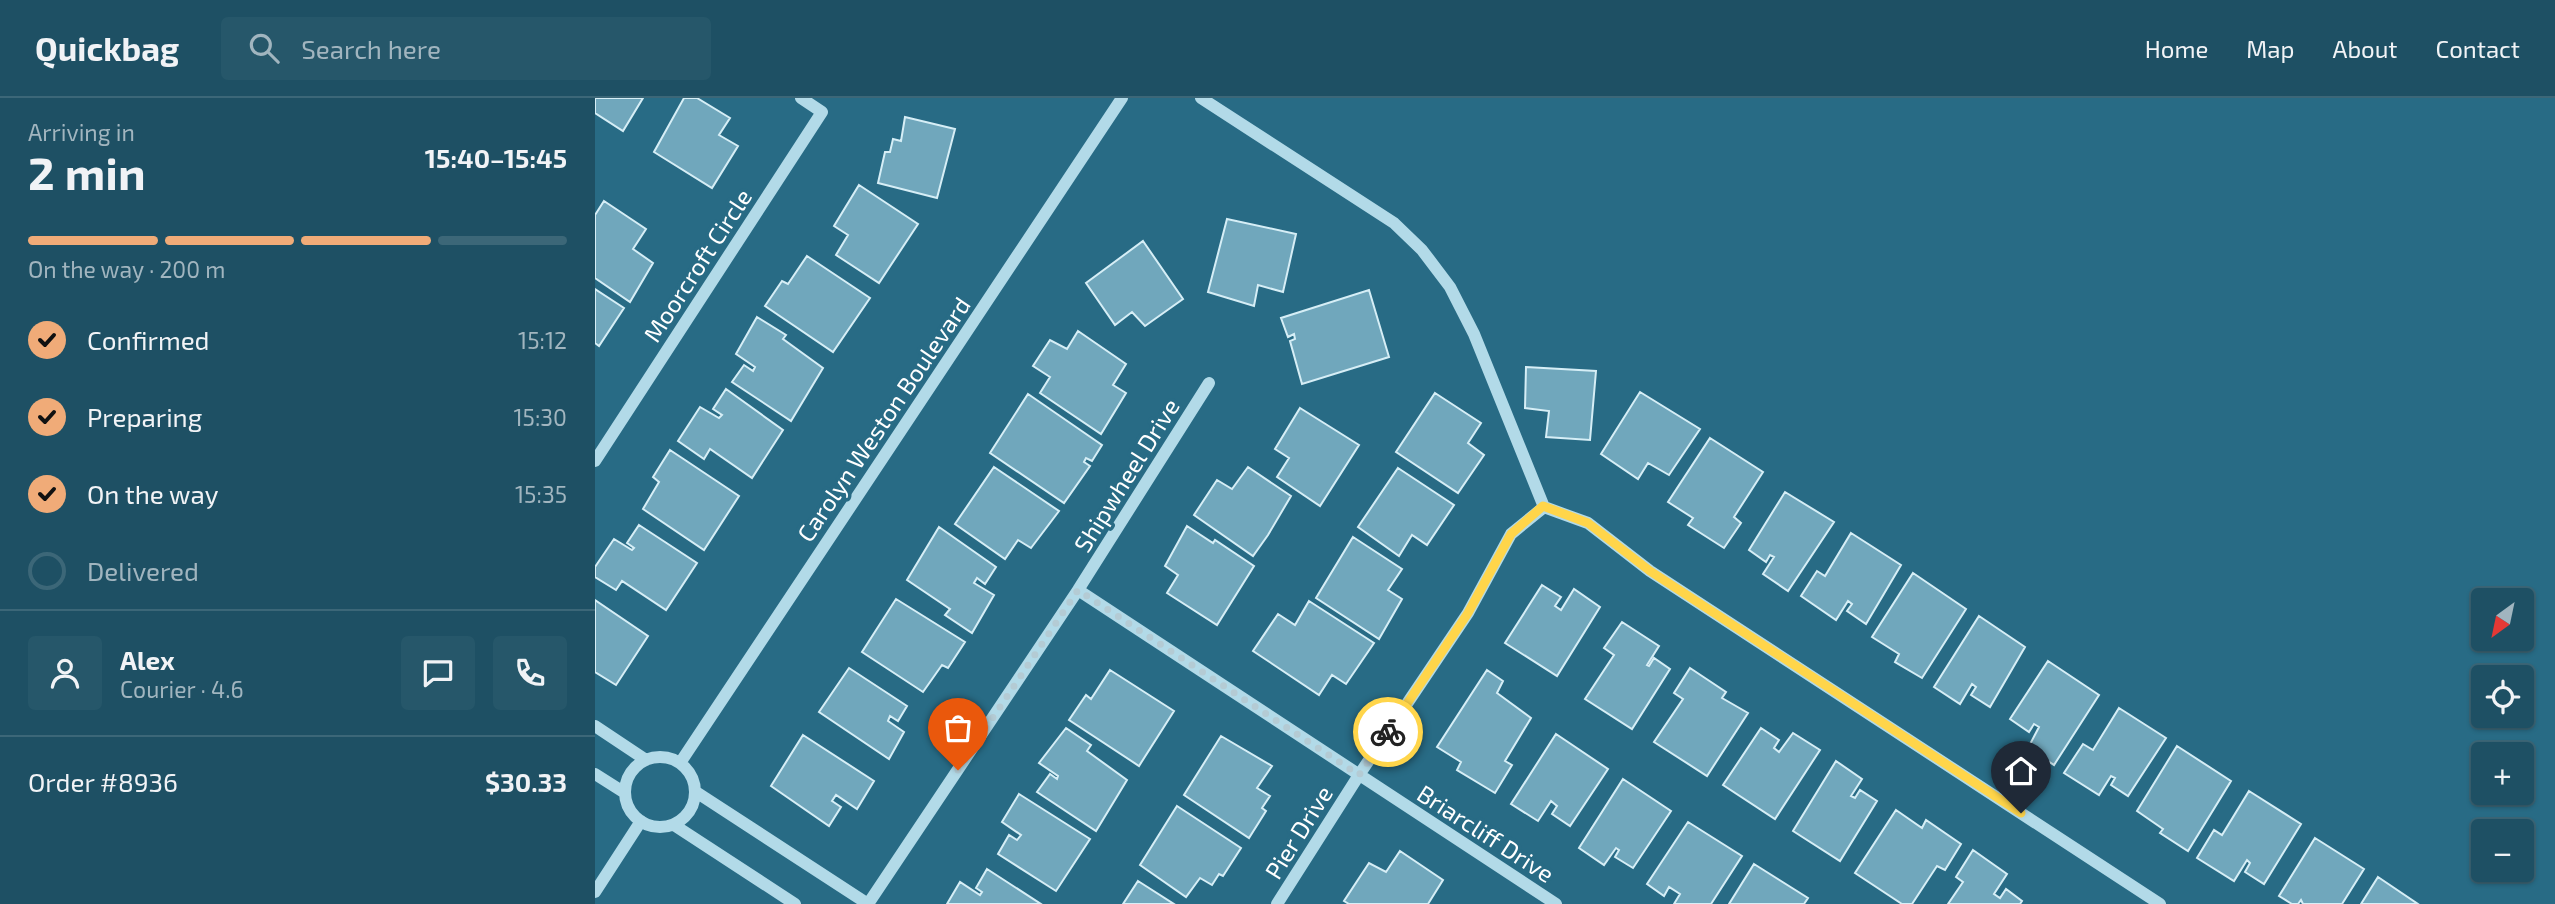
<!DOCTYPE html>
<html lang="en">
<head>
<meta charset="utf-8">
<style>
  :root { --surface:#1e5064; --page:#26576a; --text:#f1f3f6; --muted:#a1b5bf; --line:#3c6778; --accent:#f0ab78 }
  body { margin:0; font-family:"Exo 2",sans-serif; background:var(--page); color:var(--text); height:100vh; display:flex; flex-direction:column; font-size:26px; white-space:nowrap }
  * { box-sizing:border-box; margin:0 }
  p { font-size:23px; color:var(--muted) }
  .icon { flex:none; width:38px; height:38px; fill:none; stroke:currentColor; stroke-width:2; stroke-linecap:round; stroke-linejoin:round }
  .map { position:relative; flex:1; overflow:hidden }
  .sheet { display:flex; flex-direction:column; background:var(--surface); width:595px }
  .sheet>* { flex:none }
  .needle { width:46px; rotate:213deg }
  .tools { position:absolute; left:1876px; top:490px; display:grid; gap:14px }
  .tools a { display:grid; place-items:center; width:63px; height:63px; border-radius:7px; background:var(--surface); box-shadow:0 2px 5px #0004,0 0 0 2px var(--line); font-size:35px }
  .pin { position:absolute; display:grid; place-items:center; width:60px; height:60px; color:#fff; margin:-72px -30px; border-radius:50% 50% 50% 0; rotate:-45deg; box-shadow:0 0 7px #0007 }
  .pin .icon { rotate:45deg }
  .courier { position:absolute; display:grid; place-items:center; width:70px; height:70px; margin:-35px; border:5px solid #ffd54a; border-radius:50%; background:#fff; color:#222; box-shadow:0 2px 9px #0007 }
  .head em { font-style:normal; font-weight:700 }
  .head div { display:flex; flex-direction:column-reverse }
  .head { display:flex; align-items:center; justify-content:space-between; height:119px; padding:0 28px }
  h1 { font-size:46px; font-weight:700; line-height:52px }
  .bar { display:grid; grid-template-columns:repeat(4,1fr); gap:10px 7px; align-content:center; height:84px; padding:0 28px }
  .bar i { height:9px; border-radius:5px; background:var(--line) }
  .bar .on { background:var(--accent) }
  .bar p { grid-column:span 4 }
  .line { display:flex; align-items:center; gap:18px; padding:0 28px; border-top:2px solid var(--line) }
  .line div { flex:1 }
  .round { display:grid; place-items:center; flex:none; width:74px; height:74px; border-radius:7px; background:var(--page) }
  ol { padding:0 28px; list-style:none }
  li { display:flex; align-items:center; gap:21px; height:77px }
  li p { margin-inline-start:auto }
  li .icon { padding:7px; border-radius:50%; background:var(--accent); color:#111; stroke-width:4 }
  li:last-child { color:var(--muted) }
  li i { width:38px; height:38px; border:4px solid var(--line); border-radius:50% }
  header { display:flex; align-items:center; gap:42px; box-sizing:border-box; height:98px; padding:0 35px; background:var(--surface); border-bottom:2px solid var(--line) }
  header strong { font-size:33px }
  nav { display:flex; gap:38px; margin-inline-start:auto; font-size:24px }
  .search { width:490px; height:63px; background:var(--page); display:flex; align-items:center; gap:18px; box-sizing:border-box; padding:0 24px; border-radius:7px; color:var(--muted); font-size:26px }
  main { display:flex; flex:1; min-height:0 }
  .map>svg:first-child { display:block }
  .building { fill:#70a7bc; stroke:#d6eef6; stroke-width:2 }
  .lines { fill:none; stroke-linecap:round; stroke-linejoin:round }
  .minor { stroke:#b2dae8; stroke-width:12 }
  .done { stroke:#b4cbd4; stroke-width:7; stroke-dasharray:0 12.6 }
  .route { stroke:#ffd54a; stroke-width:9 }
  .labels { text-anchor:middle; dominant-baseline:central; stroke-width:7; stroke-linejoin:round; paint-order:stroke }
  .street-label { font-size:24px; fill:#fff; stroke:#286b85 }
</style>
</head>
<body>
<header>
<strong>Quickbag</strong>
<div class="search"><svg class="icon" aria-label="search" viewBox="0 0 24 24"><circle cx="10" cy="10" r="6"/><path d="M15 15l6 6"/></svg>Search here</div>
<nav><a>Home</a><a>Map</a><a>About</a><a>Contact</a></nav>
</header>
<main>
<section class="sheet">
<div class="head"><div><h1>2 min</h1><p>Arriving in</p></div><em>15:40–15:45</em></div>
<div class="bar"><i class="on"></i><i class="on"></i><i class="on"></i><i></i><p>On the way · 200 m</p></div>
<ol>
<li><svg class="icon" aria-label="check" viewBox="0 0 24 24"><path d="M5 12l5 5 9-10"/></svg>Confirmed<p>15:12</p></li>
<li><svg class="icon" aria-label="check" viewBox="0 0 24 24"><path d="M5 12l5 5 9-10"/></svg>Preparing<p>15:30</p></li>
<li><svg class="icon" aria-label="check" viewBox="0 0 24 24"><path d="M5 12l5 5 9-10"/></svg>On the way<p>15:35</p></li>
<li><i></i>Delivered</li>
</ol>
<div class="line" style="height:126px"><a class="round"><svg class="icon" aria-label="person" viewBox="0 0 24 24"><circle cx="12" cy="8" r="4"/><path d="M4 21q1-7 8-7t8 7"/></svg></a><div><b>Alex</b><p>Courier · 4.6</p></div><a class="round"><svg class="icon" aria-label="chat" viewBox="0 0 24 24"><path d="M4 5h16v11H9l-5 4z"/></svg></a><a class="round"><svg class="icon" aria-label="phone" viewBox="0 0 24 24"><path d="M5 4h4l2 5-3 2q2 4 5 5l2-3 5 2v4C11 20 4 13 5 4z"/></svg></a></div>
<div class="line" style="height:91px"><div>Order #8936</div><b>$30.33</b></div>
</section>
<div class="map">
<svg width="1960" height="806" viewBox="0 0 1960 806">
  <rect width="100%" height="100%" fill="#286b85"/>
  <!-- building -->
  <path class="building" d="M0 0H48L28 33 0 15Z
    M89 0H102L135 20 124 37 143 48 117 90 59 54Z
    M310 19 360 31 342 100 283 85 290 54H295L298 41 306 43Z
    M264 87 323 126 284 185 241 157 253 137 239 128Z
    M9 103 51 131 38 151 58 165 35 204 0 180V117Z
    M632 121 701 136 688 194 663 187 659 208 613 194Z
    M548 143 588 201 550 228 537 214 520 227 491 185Z
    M212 158 275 200 238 254 170 208 187 183 193 186Z
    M0 191 29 210 4 248 0 245Z
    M774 192 794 259 707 286 695 243 700 241 699 236 693 239 686 220Z
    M162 219 191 237 188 241 228 270 196 323 137 284 149 267 158 273 160 269 141 256Z
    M483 233 531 266 518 287 531 295 506 336 445 295 455 279 438 268 455 242 472 251Z
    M931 269 1001 273 995 342 951 339 954 313 930 310Z
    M131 291 188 332 157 380 115 351 109 361 83 343 105 309 124 320 127 317 118 311Z
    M1045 294 1105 331 1074 377 1053 365 1043 381 1006 356Z
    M840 295 886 325 873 345 889 357 863 395 801 354Z
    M433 296 507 347 497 363 491 360 489 364 495 368 469 405 395 355Z
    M705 310 764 347 725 408 682 379 694 360 680 351Z
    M1115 340 1168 374 1139 419 1146 425 1129 450 1093 427 1098 420 1073 404Z
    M75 352 144 398 109 452 48 411 64 384 58 379Z
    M399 369 464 413 436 450 423 442 410 461 360 426Z
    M653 369 696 398 673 437 658 458 599 417 622 382 637 391Z
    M803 370 859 407 832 447 817 437 804 458 763 429Z
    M1190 394 1239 424 1193 493 1168 476 1179 459 1175 457 1171 464 1154 452Z
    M44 427 102 465 71 512 27 483 21 492 0 479V469L19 441 37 452 39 450 32 445Z
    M592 428 618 445 620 442 659 468 622 527 572 495 583 477 570 468Z
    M344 429 401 469 390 486 382 480 379 485 399 497 377 535 350 517 355 511 312 482Z
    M1256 435 1306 467 1271 526 1252 513 1257 506 1253 503 1241 522 1206 498 1222 473 1230 478Z
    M758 439 807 471 793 492 807 501 784 541 721 500Z
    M1318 475 1371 511 1327 580 1300 564 1304 556 1277 539Z
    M947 487 966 499 960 508 966 512 979 491 1005 509 962 578 910 545Z
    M301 501 370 544 353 570 347 567 328 594 267 554Z
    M0 502 53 538 21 587 0 574Z
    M714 503 779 545 751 586 737 577 724 597 658 553 683 516 700 527Z
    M1384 518 1430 549 1395 609 1376 597 1381 589 1377 586 1365 606 1339 589Z
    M1027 524 1064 548 1052 567 1054 568 1059 560 1075 571 1037 631 990 601 1019 557 1009 550Z
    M1453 563 1504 597 1459 667 1433 650 1444 629 1439 626 1434 634 1415 621Z
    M254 570 312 608 303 623 295 618 293 623 309 634 294 661 224 614Z
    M1095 570 1131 594 1127 600 1153 615 1112 678 1059 644 1088 601 1079 595Z
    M515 572 579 613 544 668 474 622 491 597 496 601Z
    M892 572 908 583 902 595 936 620 910 663 917 667 900 695 862 672 866 664 842 649Z
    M1524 610 1571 640 1533 698 1516 687 1520 680 1516 678 1504 697 1469 675 1488 646 1498 652Z
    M471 630 496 647 492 653 532 682 501 733 442 694 455 676 462 681 463 678 444 665Z
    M1166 630 1184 642 1179 650 1184 654 1198 635 1225 652 1180 721 1128 687Z
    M961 636 1013 671 975 728 957 716 962 708 956 703 943 723 916 706Z
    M208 637 279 683 262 711 241 697 237 703 246 709 234 728 176 688Z
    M626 638 677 668 662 690 675 698 667 710 671 713 654 740 589 697Z
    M1582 648 1636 683 1593 753 1565 735 1568 731 1542 713Z
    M1241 663 1267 681 1256 698 1260 700 1265 692 1282 703 1245 763 1198 733Z
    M1028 681 1076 713 1038 770 1020 759 1024 752 1021 750 1009 767 984 750Z
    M1654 693 1706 726 1669 786 1650 774 1655 765 1652 762 1639 783 1602 760 1619 732 1627 737Z
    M424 696 495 741 461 793 403 756 414 737 422 742 426 737 407 724Z
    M582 708 646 750 628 778 624 776 617 787 605 780 591 799 545 767Z
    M1301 712 1327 730 1331 722 1366 746 1350 772 1342 768 1317 806H1307L1260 775Z
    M1093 724 1147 758 1116 806H1079L1085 796 1074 789 1069 798 1052 786Z
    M1720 740 1769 771 1747 806H1708L1706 802 1703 806H1697L1684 798Z
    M1378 752 1412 776 1399 796 1405 800 1411 791 1427 803 1425 806H1353L1368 784 1361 779Z
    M805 753 848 782 833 806H754L749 803 774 765 791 774Z
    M1159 766 1213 800 1209 806H1134Z
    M392 771 446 806H352L365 784 385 797 387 794 381 790Z
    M1783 779 1823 806H1766Z
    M543 783 579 806H528Z"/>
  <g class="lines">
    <!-- minor -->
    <path class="minor" d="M606 0 799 125 827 152 855 189 879 236 949 409
      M0 363 227 14 206 0
      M949 409 993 425 1055 473 1565 806
      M483 492 961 806
      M0 628 51 662
      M30 694a35 35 0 1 1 70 0a35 35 0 1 1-70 0Z
      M85 665 527 0
      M0 676 30 695
      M101 694 273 806
      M79 727 200 806
      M0 794 46 723
      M273 806 483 492 614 285
      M682 806 764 677 873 515 916 436 949 409"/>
  </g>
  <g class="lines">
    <!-- done -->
    <path class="done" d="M363 672 483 492 764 677 793 634"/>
    <!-- route -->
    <path class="route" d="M793 634 873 515 916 436 948 408 993 425 1055 473 1426 715"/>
  </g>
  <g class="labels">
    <!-- street labels -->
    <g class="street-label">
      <text transform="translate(102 167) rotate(-57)">Moorcroft Circle</text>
      <text transform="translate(288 321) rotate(-56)">Carolyn Weston Boulevard</text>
      <text transform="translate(531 377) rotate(-58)">Shipwheel Drive</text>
      <text transform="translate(703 734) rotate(-58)">Pier Drive</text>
      <text transform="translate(891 735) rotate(33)">Briarcliff Drive</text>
    </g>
  </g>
</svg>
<div class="tools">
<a><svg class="needle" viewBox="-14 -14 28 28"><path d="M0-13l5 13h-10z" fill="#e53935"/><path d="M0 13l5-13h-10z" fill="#a1b5bf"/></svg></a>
<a><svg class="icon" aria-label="locate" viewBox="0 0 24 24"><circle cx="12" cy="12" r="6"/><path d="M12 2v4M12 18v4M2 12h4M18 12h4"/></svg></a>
<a>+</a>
<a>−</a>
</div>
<div class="pin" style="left:363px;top:672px;background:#ea580c"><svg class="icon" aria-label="bag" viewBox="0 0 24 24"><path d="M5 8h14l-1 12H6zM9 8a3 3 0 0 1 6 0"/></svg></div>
<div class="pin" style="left:1426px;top:715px;background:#1f2937"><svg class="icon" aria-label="home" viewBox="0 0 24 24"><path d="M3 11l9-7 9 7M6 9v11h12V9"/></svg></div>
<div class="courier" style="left:793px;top:634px"><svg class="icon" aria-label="bike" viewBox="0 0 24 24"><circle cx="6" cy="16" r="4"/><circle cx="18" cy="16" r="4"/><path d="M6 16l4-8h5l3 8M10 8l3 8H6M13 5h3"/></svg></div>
</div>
</main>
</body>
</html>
